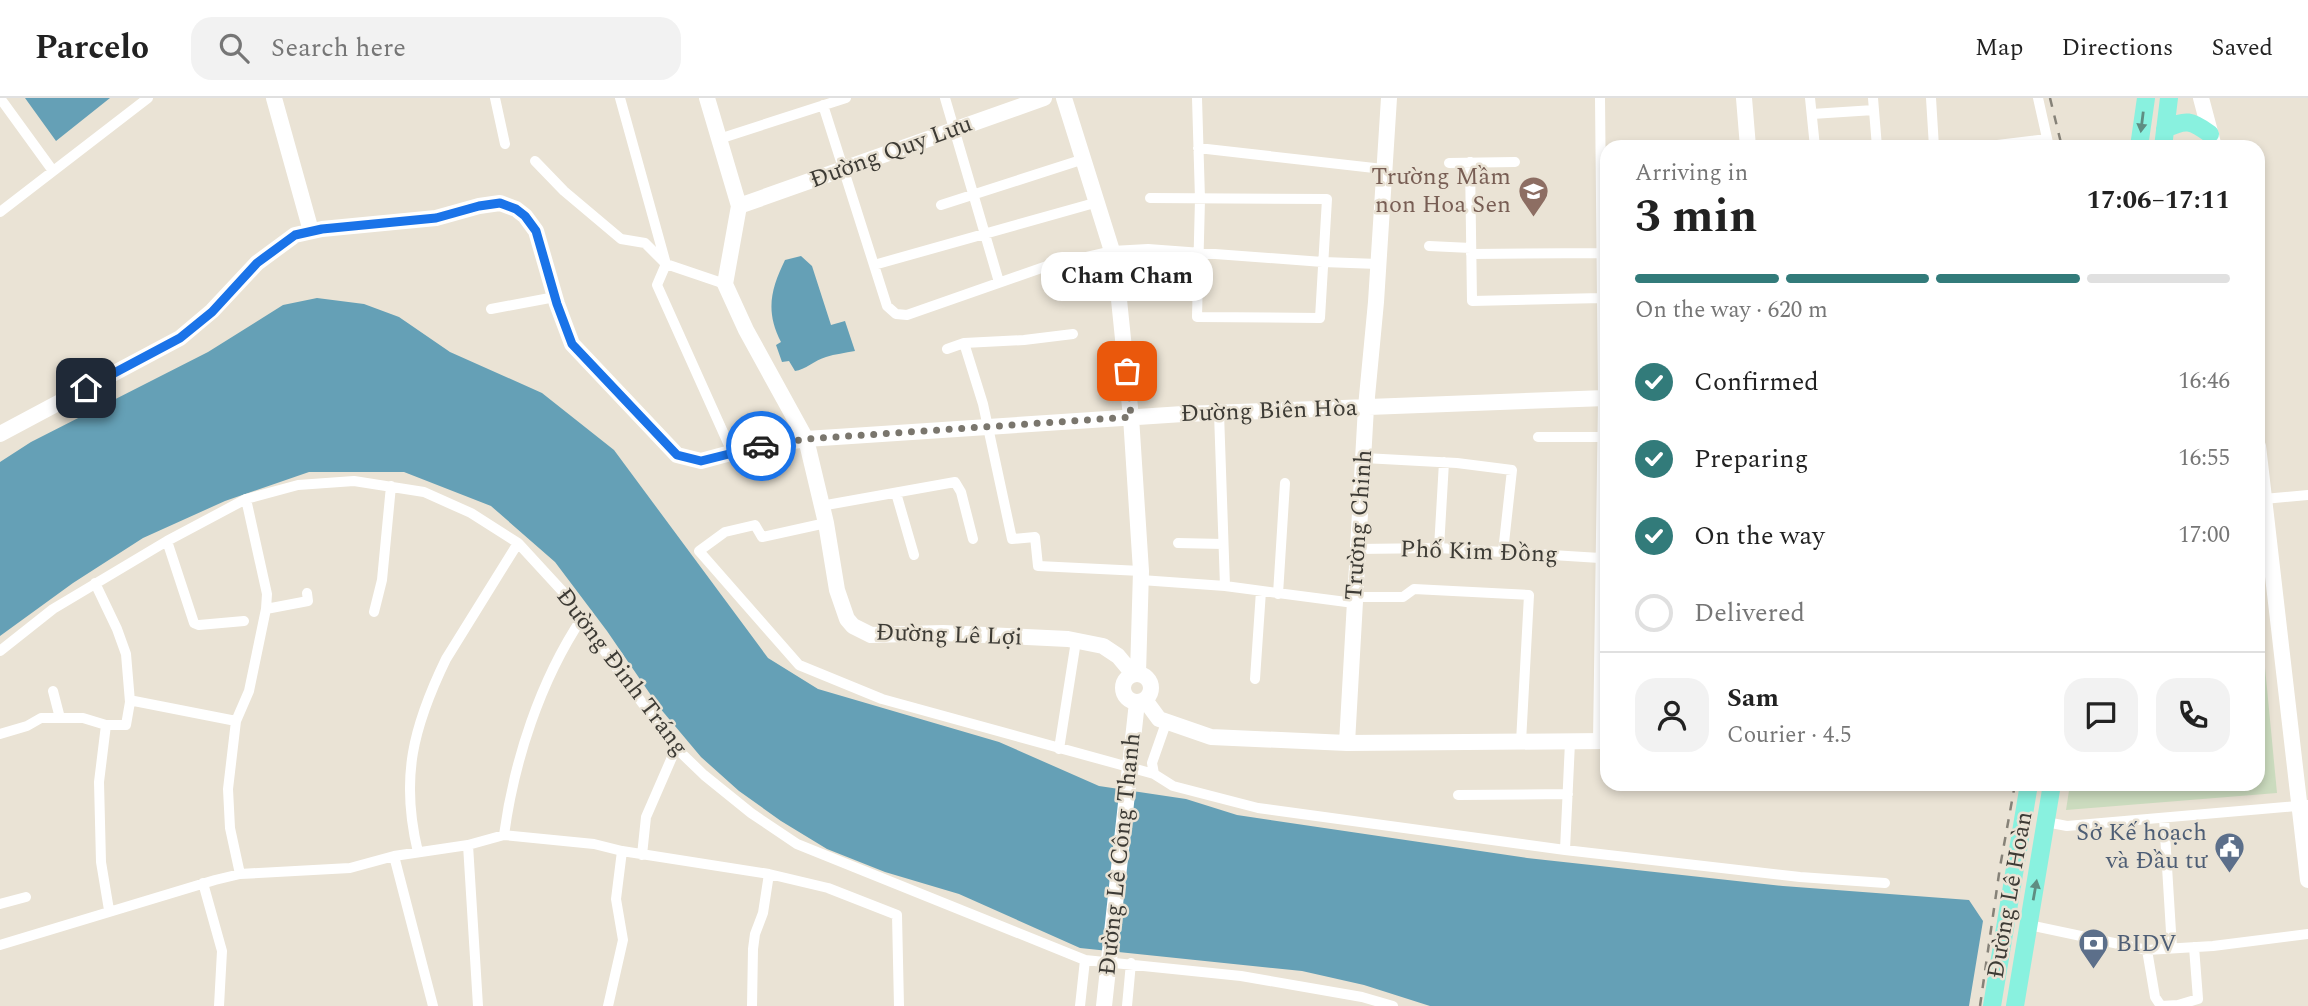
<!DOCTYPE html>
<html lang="en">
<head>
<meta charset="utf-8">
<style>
  :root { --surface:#fff; --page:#f2f2f2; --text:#222; --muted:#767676; --line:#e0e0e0; --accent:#327b7a }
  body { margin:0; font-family:Spectral,serif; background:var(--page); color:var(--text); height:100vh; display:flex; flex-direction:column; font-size:26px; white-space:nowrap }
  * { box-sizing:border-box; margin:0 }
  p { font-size:23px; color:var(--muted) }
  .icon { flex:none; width:38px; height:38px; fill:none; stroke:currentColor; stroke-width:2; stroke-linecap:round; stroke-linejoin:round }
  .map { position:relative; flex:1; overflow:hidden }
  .details { position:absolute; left:1600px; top:42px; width:665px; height:651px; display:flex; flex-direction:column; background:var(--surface); border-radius:21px; box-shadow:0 4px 10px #0003 }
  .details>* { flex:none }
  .pin { position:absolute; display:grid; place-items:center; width:60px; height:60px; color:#fff; margin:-30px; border-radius:14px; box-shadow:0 4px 10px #0006 }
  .courier { position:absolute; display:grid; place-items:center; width:70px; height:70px; margin:-35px; border:5px solid #1a73e8; border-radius:50%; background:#fff; color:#222; box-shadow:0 2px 9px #0007 }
  .bubble { position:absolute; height:49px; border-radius:21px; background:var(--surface); box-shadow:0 4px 10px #0003; font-size:23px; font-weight:700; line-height:49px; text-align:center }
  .summary em { font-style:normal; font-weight:700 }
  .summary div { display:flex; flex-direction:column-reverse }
  .summary { display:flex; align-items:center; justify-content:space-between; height:119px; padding:0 35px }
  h1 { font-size:46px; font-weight:700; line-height:52px }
  .bar { display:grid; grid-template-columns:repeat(4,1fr); gap:10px 7px; align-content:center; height:84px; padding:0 35px }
  .bar i { height:9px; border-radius:5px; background:var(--line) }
  .bar .active { background:var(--accent) }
  .bar p { grid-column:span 4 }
  .line { display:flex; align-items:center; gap:18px; padding:0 35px; border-top:2px solid var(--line) }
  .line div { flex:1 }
  .round { display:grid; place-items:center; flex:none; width:74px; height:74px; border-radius:21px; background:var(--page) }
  ol { padding:0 35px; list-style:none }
  li { display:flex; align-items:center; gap:21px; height:77px }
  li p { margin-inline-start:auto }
  li .icon { padding:7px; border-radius:50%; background:var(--accent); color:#fff; stroke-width:4 }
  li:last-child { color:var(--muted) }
  li i { width:38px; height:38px; border:4px solid var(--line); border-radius:50% }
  header { display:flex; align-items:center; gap:42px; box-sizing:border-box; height:98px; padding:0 35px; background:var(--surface); border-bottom:2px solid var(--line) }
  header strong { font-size:33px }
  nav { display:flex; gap:38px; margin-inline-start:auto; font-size:24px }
  .search { width:490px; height:63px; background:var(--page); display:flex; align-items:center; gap:18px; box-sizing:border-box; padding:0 24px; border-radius:21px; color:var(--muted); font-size:26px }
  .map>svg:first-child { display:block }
  .green { fill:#cbdbbe }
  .water { fill:#65a0b6 }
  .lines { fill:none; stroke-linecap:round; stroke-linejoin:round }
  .street { stroke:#fff; stroke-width:10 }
  .secondary { stroke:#fff; stroke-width:16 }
  .primary { stroke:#89f1df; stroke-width:18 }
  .rail { stroke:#868278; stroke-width:2.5; stroke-dasharray:9 9; stroke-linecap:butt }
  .oneway { fill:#5f8d82 }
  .done { stroke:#7a766d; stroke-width:7; stroke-dasharray:0 12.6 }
  .route { stroke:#1a73e8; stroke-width:9 }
  .labels { text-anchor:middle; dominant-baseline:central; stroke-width:5; stroke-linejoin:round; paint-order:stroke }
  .street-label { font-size:24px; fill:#3d3b35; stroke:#eae3d5 }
  .education-label { font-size:24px; fill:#785e54; stroke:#eae3d5; text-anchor:end }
  .service-label { font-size:24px; fill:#4e5e75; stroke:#eae3d5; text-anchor:end }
</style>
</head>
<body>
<header>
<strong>Parcelo</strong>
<div class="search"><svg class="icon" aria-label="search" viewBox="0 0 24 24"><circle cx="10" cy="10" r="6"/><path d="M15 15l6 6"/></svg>Search here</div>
<nav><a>Map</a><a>Directions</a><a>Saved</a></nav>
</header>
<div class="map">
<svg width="2308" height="908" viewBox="0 0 2308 908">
  <rect width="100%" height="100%" fill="#eae3d5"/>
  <!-- green -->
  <path class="green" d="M2258 496 2277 695 2066 712 2070 686H2258Z"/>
  <!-- water -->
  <path class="water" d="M25 0H110L56 43Z
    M801 158 812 168 831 227 845 223 855 253C845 255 835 256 826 259 815 262 805 272 795 273L789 263 782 264 776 247 781 244C765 213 771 191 785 162Z
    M317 200 364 206 399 219 450 254 542 295 614 352 768 560 818 591 999 644 1099 688 1186 701 1237 717 1527 760 1783 788 1969 802 1983 823 1969 908H1430L1364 887 1302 873 1080 850 959 796 885 774 827 751 781 723 739 693 701 659 659 609 607 533 555 464 491 408 404 374H309L225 403 143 440 73 485 0 538V364L31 344 208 254 283 207Z"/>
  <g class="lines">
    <!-- street -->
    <path class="street" d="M0 0 53 73
      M495 0 505 46
      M620 0 666 166 657 187 732 354
      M945 0 999 184
      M1810 0 1815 49
      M1873 0 1877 49
      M1931 0 1934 49
      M2038 0 2049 49
      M823 7 887 208 896 216 907 217 1047 168 1112 153 1148 151 1323 164 1378 166
      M1812 16 1874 12
      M719 41 846 0
      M1981 49 2047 41
      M1198 50 1383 71
      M535 63 564 93 621 141 645 145 666 166 725 186
      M1470 64 1472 203 1602 200
      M1449 65 1515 64
      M1150 100 1327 101 1320 220 1197 219 1200 101 1197 0
      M941 107 1084 61
      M0 114 148 0
      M1429 148 1471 150
      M1471 156 1606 155
      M874 167 1098 104
      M491 211 555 199
      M964 245 983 306 1012 441 1035 439 1038 468 1141 473
      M947 251 964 245 1024 242 1073 236
      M1219 315 1225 488
      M1538 339H1602
      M1364 360 1457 365 1512 372 1503 454
      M896 395 914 457
      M2264 401 2308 397
      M821 408 955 384 961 394 973 441
      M826 425 762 439 755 427 725 434 699 453 799 567 882 601 1154 676 1173 688 1258 710 1565 752 1800 779 1885 785
      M167 443 194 525 199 527 244 523
      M1178 445 1223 446
      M1439 450 1444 364
      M1357 451 1439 450 1600 460
      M1141 482 1225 488 1354 505
      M95 485 117 531 126 556 130 604
      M1278 496 1285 385
      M1354 499H1403L1414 491 1529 497 1521 644
      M266 511 308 503 307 495
      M374 514 382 482 391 388
      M0 553 53 511 167 443 246 401 298 387 354 383 424 394 471 415 518 445 564 495 622 578 676 650 704 677 751 715 797 746 1085 862 1241 878 1362 899 1393 908
      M1255 581 1261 493
      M53 593 60 620
      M106 627 99 684 101 764 109 812
      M0 636 27 628 41 620H83L106 627H126L130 604 134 603 236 623
      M1598 643 1603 301 1600 0
      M1059 651 1076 543
      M1154 676 1152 665 1166 625
      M1458 697 1568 696
      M2164 720 2172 850
      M2046 724 2067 728 2308 707
      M504 737C514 663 540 583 582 520
      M468 747 478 908
      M1565 752 1570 644
      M418 754C400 680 413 629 446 561L518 445
      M642 757 646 719 676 650
      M394 758 433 908
      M240 776 230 730 228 691 236 623 249 593 266 511 267 496 246 401
      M203 785 222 853 219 908
      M0 806 26 799
      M2029 827 2147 852 2213 848 2308 836
      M0 847 215 782 240 776 350 770 394 758 468 747 504 737 594 746 622 753 769 776 828 790 897 817 899 908
      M2147 852 2155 899 2161 908 2178 907 2198 901 2194 849
      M608 908 623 842 616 801 622 753
      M752 908 753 851 755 836 763 815 769 776
      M1080 908 1085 862
      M1127 908 1131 865"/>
    <!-- secondary -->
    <path class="secondary" d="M274 0 311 133
      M707 0 739 108 725 186 746 232 806 341 826 425 837 492 847 521 853 528 871 537 943 535 1068 541 1103 548 1118 558 1133 576
      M1064 0 1112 153 1118 192 1131 319 1141 473 1138 575
      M1744 0 1748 49
      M2201 0 2214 49
      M739 108 1044 0
      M0 336 180 240 212 213 257 165 295 137 322 131 436 120 479 108 500 105 516 111 525 118 536 133 557 206 572 246 677 357 701 363 749 350 806 341 1183 316 1606 300
      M2258 348 2308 782
      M1123 590a14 14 0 1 1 28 0a14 14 0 1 1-28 0Z
      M1145 602 1159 621 1211 639 1347 645 1606 643
      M1347 645 1366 309 1376 204 1389 0
      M1104 908 1137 604"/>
    <!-- primary -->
    <path class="primary" d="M2165 31C2186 21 2191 22 2210 36
      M2139 49 2146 0
      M2163 49 2169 0
      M1992 908 2029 686
      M2015 908 2052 686"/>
    <!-- rail -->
    <path class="rail" d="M2050 0 2062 49
      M1980 908 2000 769 2015 686"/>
  </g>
  <!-- one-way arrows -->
  <defs><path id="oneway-solid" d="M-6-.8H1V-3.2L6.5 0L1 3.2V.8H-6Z" transform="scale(1.75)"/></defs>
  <g class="oneway">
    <use href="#oneway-solid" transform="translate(2142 24) rotate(97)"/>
    <use href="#oneway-solid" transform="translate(2035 792) rotate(-80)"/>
  </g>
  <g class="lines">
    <!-- done -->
    <path class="done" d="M761 348 806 341 1131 319 1127 273"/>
    <!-- route -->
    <path class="route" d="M86 290 180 240 212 214 257 165 295 137 322 131 436 120 479 108 500 105 516 111 525 118 536 133 557 206 572 246 677 357 701 363 761 348"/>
  </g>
  <!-- icons -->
  <defs>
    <symbol id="school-pin" viewBox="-11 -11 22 30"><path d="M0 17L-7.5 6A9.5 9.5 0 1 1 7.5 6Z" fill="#8d6e63" stroke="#eae3d5"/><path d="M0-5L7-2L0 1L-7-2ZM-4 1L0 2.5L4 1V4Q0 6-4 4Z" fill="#fff"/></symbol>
    <symbol id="civic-pin" viewBox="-11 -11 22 30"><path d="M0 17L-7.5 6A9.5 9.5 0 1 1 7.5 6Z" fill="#5c6f8a" stroke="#eae3d5"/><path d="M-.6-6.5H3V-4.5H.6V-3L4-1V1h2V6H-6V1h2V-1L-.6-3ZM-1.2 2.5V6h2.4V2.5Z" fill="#fff"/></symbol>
    <symbol id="bank-pin" viewBox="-11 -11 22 30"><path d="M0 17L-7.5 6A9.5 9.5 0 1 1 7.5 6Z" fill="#5c6f8a" stroke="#eae3d5"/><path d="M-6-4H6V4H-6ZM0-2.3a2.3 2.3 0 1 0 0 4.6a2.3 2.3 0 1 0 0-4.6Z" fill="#fff"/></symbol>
  </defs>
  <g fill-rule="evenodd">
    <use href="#school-pin" x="1516" y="76" width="35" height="47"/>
    <use href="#civic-pin" x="2212" y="732" width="35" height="47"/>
    <use href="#bank-pin" x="2076" y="828" width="35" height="47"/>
  </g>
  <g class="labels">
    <!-- street labels -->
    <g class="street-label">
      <text transform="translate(891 54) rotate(-20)">Đường Quy Lưu</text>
      <text transform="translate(1269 313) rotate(-2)">Đường Biên Hòa</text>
      <text transform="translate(1359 427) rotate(-86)">Trường Chinh</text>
      <text transform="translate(1479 454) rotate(2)">Phố Kim Đồng</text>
      <text transform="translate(949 537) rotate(2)">Đường Lê Lợi</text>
      <text transform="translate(622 574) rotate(53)">Đường Đinh Tráng</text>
      <text transform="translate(1120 756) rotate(-84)">Đường Lê Công Thanh</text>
      <text transform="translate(2010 797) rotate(-80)">Đường Lê Hoàn</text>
    </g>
    <!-- education labels -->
    <g class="education-label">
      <text x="1511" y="79">Trường Mầm<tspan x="1511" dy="28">non Hoa Sen</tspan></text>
    </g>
    <!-- service labels -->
    <g class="service-label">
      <text x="2207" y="735">Sở Kế hoạch<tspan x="2207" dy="28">và Đầu tư</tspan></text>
      <text x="2116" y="846" text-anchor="start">BIDV</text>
    </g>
  </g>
</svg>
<div class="pin" style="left:1127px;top:273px;background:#ea580c"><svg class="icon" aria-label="bag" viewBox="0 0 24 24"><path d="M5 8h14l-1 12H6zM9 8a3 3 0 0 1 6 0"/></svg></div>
<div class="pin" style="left:86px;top:290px;background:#1f2937"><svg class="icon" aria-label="home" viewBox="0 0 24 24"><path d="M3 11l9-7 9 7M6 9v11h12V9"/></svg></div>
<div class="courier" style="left:761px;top:348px"><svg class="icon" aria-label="car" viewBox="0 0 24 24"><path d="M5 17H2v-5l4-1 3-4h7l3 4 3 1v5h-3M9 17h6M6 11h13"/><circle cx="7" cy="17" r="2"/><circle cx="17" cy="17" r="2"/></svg></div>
<div class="bubble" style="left:1041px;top:154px;width:172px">Cham Cham</div>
<section class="details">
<div class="summary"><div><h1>3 min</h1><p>Arriving in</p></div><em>17:06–17:11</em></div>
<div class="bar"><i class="active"></i><i class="active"></i><i class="active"></i><i></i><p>On the way · 620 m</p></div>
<ol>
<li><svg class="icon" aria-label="check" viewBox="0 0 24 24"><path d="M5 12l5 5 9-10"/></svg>Confirmed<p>16:46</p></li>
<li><svg class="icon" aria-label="check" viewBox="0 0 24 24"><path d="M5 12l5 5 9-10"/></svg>Preparing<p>16:55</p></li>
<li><svg class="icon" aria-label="check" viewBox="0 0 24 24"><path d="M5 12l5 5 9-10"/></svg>On the way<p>17:00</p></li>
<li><i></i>Delivered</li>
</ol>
<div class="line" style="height:126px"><a class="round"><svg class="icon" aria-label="person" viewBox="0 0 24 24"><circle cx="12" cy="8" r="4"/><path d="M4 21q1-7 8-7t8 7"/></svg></a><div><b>Sam</b><p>Courier · 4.5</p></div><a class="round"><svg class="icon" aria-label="chat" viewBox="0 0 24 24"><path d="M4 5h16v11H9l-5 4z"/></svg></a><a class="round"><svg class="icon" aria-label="phone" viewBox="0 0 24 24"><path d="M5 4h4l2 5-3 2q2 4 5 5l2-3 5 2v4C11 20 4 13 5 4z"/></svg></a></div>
</section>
</div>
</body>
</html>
